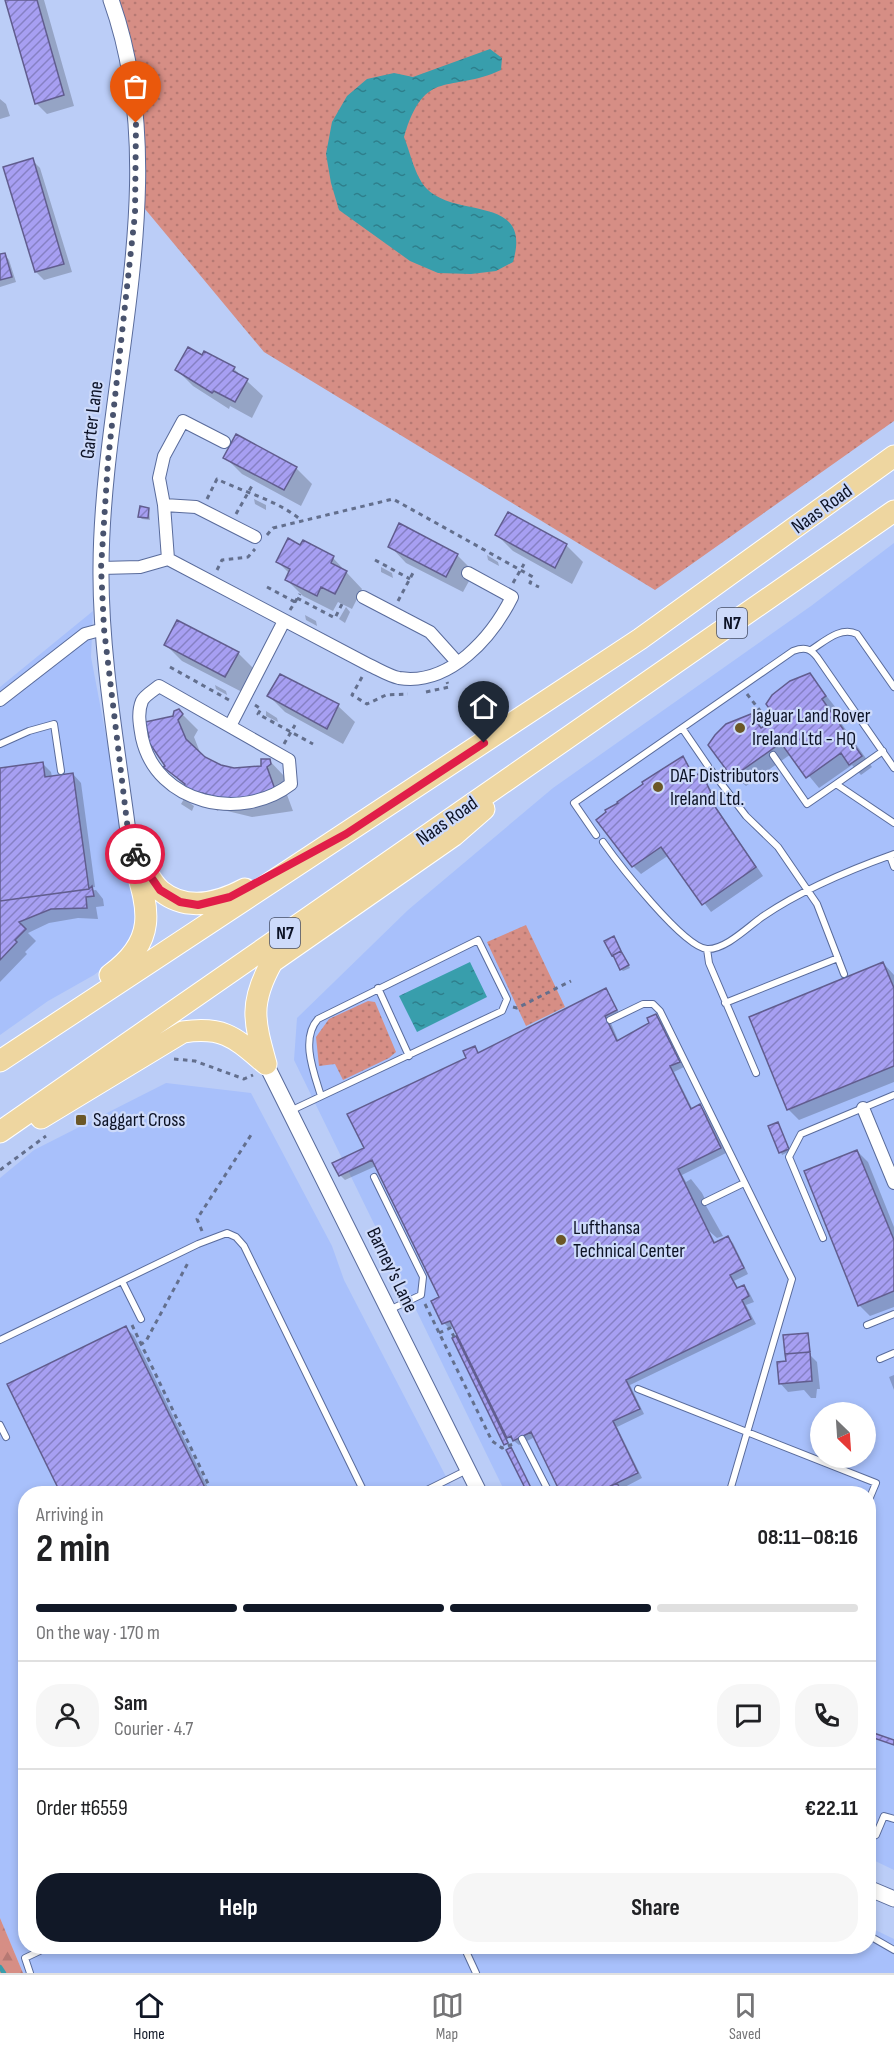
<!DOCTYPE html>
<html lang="en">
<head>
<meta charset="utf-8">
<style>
  :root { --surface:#fff; --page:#f6f6f6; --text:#202124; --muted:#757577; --line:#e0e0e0; --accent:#111827 }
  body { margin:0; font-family:"Sofia Sans Condensed",sans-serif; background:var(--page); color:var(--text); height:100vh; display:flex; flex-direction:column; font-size:22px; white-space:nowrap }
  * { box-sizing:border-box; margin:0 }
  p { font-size:20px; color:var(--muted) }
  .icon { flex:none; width:33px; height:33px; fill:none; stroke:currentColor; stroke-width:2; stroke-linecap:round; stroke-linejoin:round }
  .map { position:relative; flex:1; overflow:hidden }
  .drawer { position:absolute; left:18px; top:1486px; width:858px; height:468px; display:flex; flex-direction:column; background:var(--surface); border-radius:24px; box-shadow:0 3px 9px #0003 }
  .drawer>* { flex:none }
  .needle { width:39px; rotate:155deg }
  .tools { position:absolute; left:810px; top:1402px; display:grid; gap:12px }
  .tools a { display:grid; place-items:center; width:66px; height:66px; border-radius:50%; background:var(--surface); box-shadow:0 3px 9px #0003; font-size:30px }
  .pin { position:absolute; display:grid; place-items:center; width:51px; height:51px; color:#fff; margin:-62px -26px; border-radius:50% 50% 50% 0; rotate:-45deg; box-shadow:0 0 6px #0007 }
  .pin .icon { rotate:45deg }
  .courier { position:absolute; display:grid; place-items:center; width:60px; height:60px; margin:-30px; border:4px solid #e11d48; border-radius:50%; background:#fff; color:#222; box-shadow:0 2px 8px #0007 }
  .head em { font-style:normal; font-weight:700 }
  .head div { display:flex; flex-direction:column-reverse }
  .head { display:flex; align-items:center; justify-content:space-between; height:102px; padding:0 18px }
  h1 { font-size:39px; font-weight:700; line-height:45px }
  .bar { display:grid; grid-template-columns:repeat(4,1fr); gap:9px 6px; align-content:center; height:72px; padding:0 18px }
  .bar i { height:8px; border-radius:4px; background:var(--line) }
  .bar .active { background:var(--accent) }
  .bar p { grid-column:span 4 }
  .line { display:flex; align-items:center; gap:15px; padding:0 18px; border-top:2px solid var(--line) }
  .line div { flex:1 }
  .round { display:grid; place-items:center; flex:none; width:63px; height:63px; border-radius:24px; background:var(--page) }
  .primary-button { display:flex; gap:12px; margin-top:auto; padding:12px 18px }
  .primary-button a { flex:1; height:69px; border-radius:24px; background:var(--accent); color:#fff; font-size:24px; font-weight:700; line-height:69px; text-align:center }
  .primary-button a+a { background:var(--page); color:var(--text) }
  .tabs { display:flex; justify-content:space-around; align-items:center; height:84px; border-top:2px solid var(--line); background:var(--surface); font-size:16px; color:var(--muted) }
  .tabs a { display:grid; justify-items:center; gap:3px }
  .tabs .active { color:var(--accent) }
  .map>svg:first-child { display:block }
  .built { fill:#a8c0fb; fill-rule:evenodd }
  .green { fill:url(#green-dots) }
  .forest { fill:url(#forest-firs) }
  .water { fill:url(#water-ripples) }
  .shadow { fill:#0003 }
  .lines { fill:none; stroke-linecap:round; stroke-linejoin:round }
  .stream { stroke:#389eac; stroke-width:4.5 }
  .building { fill:url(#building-hatch); stroke:#615d8e; stroke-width:1.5 }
  .service-casing { stroke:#596b9b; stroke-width:8 }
  .minor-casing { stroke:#596b9b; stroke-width:14 }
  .tertiary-casing { stroke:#596b9b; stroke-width:17 }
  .trunk-casing { stroke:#fff; stroke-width:23 }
  .path { stroke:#636f8d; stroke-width:3; stroke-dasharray:4.5 4.5; stroke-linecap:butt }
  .service { stroke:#fff; stroke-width:6 }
  .minor { stroke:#fff; stroke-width:12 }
  .tertiary { stroke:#fff; stroke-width:15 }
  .trunk { stroke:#eed6a0; stroke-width:21 }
  .done { stroke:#49536e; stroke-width:6; stroke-dasharray:0 10.8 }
  .route { stroke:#e11d48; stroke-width:8 }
  .poi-dot { fill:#6b5726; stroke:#cddafa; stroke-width:2 }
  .labels { text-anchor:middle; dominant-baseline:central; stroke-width:4.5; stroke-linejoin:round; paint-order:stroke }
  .shield { fill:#cddafa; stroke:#464e65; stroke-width:1.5 }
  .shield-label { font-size:18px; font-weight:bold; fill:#0c1225 }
  .street-label { font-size:20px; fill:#0c1225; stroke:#cddafa }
  .poi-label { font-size:20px; fill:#0c1225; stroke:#cddafa; text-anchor:start }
</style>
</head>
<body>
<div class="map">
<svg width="894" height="1973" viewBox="0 0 894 1973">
  <defs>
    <pattern id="green-dots" width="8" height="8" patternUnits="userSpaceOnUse" patternTransform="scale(1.5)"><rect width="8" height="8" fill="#d68e85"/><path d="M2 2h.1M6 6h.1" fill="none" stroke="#b67973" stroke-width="1.8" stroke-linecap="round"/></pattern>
    <pattern id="forest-firs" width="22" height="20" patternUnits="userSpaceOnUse" patternTransform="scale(1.5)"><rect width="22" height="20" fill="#d68e85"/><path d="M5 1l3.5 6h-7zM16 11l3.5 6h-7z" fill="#b67973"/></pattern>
    <pattern id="water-ripples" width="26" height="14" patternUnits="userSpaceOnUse" patternTransform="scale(1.5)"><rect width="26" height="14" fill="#389eac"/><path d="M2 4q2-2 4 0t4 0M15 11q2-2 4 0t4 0" fill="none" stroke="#2e7f8c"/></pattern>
    <pattern id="building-hatch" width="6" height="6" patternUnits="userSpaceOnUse" patternTransform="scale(1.5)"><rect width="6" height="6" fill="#a79ff2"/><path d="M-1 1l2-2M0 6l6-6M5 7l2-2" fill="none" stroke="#8680c4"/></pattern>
  </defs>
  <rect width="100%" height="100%" fill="#bbcdf7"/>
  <!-- built -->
  <path class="built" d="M894 543V1870L869 1858 868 1494H506L294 1060 297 1018 408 910 553 788 811 606ZM820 1413H866V1458H820Z
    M93 611 91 657 144 936 94 975 48 1001 0 1035V687Z
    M166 1083 251 1093 332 1246 344 1280 455 1494H26V1947H868L869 1927 894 1939V1973H23L0 1918V1178L34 1150Z"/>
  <!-- green -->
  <path class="green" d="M116 0H894V421L655 590 264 352 145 209 142 80Z
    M526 925 565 1007 526 1026 487 942Z
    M368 1001 375 1002 396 1052 389 1058 343 1080 335 1064 319 1066 316 1037 329 1019Z"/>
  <!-- forest -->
  <path class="forest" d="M0 1918 23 1973H0Z"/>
  <!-- water -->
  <path class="water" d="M490 49 502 58 501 70C450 94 425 66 404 137 410 152 415 176 426 188 456 220 533 193 513 262L496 271 471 274 438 273 410 261 339 210 331 183 326 154 332 122 347 96 367 79 394 73 413 77Z
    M470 962 487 997 417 1032 399 996Z"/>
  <!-- shadow -->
  <path class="shadow" d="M6 0H44L74 106 47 114 36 103Z
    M0 99 6 104 10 116 0 119Z
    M32 160 40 168 72 272 44 280 36 272Z
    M4 254 9 260 16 282 0 287V255Z
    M205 353 234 369 263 396 252 418 230 406 229 409 193 386 177 370 203 357Z
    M225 457 296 468 312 484 301 506 242 474Z
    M254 499 266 505V510L255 504Z
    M149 509 150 520 142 519 140 517Z
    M509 514 567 546 583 562 572 584 513 551 497 535Z
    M400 525 457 555 474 572 463 592 406 563 390 546Z
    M487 555 498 562 499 566 488 560Z
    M333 558 362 589 352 609 338 602 333 611 303 596 287 580 290 574 278 562Z
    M381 567 392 573 393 578 381 572Z
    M346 607 350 612 345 623 339 619Z
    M305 615 316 621 317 626 306 620Z
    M166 645 238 653 254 669 242 692 182 661Z
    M810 675 836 708 832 710 872 767 861 775 852 765 819 788 791 754 746 786 724 766 751 716 763 728 778 718Z
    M280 676 338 706 355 722 343 744 285 712 269 696Z
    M215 685 226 691 227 695 216 689Z
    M266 711 277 718 278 722 266 716Z
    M182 714 198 730 194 737 201 755 220 767 234 769 263 767 268 759 284 776 286 781 283 784 293 811 252 817 219 809 218 811 202 802 165 767 167 766 148 738Z
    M683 758 696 777 714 792 718 801 714 804 763 876 711 912 669 855 641 874 633 866 621 804Z
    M43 764 51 772 52 777 73 774 81 783 95 887 0 900V769Z
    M184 799 194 806 192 811 181 804Z
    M96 890 103 899 104 906 96 907 98 919 78 918 49 923 28 933 36 941 25 952 27 954 0 982V903Z
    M616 940 630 968 623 971 621 969Z
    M883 963 894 975V1082L799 1120 788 1109Z
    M606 990 621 1016 610 1021 619 1042 651 1024 656 1015 661 1021 684 1067 674 1072 693 1110 700 1106 705 1111 726 1153 682 1175 686 1182 691 1179 702 1193 707 1203 705 1204 723 1236 717 1238 709 1231 716 1244 728 1238 733 1243 748 1274 734 1281 739 1289 744 1287 749 1292 754 1302 746 1305 756 1324 630 1385 644 1414 617 1427 642 1478 621 1489 626 1494H563L535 1437 519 1445 504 1433 510 1445 505 1444 456 1338 463 1345 454 1326 449 1328 444 1323 441 1298 376 1166 345 1180 340 1175 366 1148 468 1059 474 1048 480 1053Z
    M778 1124 790 1151 782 1155 770 1127Z
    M857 1151 868 1162 894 1227V1307L870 1316 859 1305Z
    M126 1328 134 1336 211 1494H62Z
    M807 1335 811 1356 817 1362 820 1389H817L816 1398H811L804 1390 788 1392 780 1383 787 1362Z
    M894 1375V1390L889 1377Z"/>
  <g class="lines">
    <!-- stream -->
    <path class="stream" d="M0 1967 4 1973"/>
  </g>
  <!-- building -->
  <path class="building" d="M5 0H37L64 95 35 104Z
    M33 158 64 264 35 272 3 167Z
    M5 253 12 277 0 280V254Z
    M188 347 202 355 204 351 235 367 233 371 248 379 235 402 214 391 212 393 175 370Z
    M236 434 297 467 284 490 223 458Z
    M140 506 149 508 148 518 138 517Z
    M508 512 567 544 555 568 495 535Z
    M399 523 458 554 446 577 388 547Z
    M288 538 300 545 303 540 334 556 331 563 347 571 335 594 321 587 317 596 285 580 290 569 276 562Z
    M177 620 239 652 225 677 164 645Z
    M810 673 826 696 822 699 862 756 849 765 841 753 806 778 781 743 734 776H731L708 745 715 735 726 724 751 714 761 728 776 718 766 704 772 695 790 681Z
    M280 674 339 704 327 729 267 696Z
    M179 709 183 714 178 720 186 739 205 757 221 765 234 768 261 766V759H270L271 764 267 767 277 795 222 799 202 793 201 796 184 787 185 784 163 767 165 766 146 738 149 737 145 722 173 716 174 711Z
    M683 756 694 777 698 774 706 782 711 793 707 795 756 867 702 905 661 847 632 867 596 820 606 812 605 810 618 803 617 802 643 784 642 782Z
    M43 762 45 777 73 773 89 889 0 901V768Z
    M92 886 94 896 86 897 87 908 51 909 19 922 26 929 15 940 17 942 0 960V901L89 889Z
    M614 936 621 951 612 956 604 941Z
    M621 951 629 965 620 970 613 955Z
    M883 962 894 988V1066L787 1110 749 1017Z
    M606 988 617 1010 605 1016 617 1041 649 1023 647 1018 656 1014 680 1062 670 1066 691 1109 700 1104 721 1148 678 1169 714 1243 728 1236 744 1268 730 1275 737 1288 744 1285 749 1296 742 1300 751 1319 626 1380 640 1409 613 1421 638 1473 594 1494H561L531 1432 513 1441 511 1436 507 1438 450 1321 442 1324 431 1301 439 1297 372 1160 339 1176 332 1163 364 1148 347 1114 466 1058 463 1051 475 1046 478 1053Z
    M778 1122 789 1149 779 1153 768 1126Z
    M857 1150 894 1240V1291L858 1306 804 1171Z
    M126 1326 208 1494H61L7 1384Z
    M808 1333 810 1352 785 1354 783 1335Z
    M456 1336 508 1443 504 1445 452 1338Z
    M810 1352 812 1381 779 1384 777 1362 786 1361 785 1354Z
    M511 1447 534 1494H528L506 1450Z
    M617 1483 623 1494H594Z
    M868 1731 894 1740V1745L868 1736Z"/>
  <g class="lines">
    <defs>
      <path id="service" d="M811 650C825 641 841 626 857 634L894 687
        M682 728 708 766
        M0 744 29 731 54 724 61 771
        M773 755 807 804 836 784 894 823
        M711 770 746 816 778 847 817 904 844 974
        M836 784 883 751
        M596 835 574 803 793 651C804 647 810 648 817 657L894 768
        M603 842C618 863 683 947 707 949 725 950 748 927 762 917 801 890 849 870 894 854
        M890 856 894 867
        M707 949 709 963 756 1073
        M378 988 409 1056
        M725 1003 838 958
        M610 1020 643 1004H653L660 1011 792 1279 729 1494
        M290 1111 502 1011 507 999 478 940 318 1019C300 1039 314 1073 321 1096
        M374 1177 423 1277 421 1295 389 1310
        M705 1202 744 1183
        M823 1238 789 1157 801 1134 894 1095
        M122 1281 141 1319
        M867 1325 894 1314
        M0 1340 198 1244 227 1233 236 1237 244 1246 365 1494
        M880 1359 894 1353
        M638 1389 876 1483 868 1502
        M0 1425 6 1437
        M522 1439 550 1494
        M419 1494 467 1470
        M868 1839 876 1835 884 1816 894 1819
        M868 1935 894 1950
        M464 1947 476 1973
        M30 1973 25 1958 48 1947"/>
      <path id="minor" d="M164 505 196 507 255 537
        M168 559 164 505 159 478 164 456 183 421 224 442
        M101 568 140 567 168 559 369 665C378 669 389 676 399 678 450 686 492 637 512 597L468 573
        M363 597 430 632 457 662
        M159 686 289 760 291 784C242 822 157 805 142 738 140 726 137 713 142 701 144 696 154 690 159 686Z
        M0 700 85 634 104 629
        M230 726 284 621
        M863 1108 894 1183"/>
      <path id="tertiary" d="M111 0C176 181 102 381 101 567 100 657 119 758 130 847
        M266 1064 480 1494
        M868 1888 894 1899"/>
      <path id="trunk" d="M139 860C146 870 152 884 161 891 187 912 219 903 245 889
        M110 975C164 936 145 901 130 847
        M0 1061 640 639 894 456
        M266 1064C254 1021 249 1003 272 962L453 836 484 809
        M41 1118 183 1032C225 1026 235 1038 266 1064
        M0 1132 894 511"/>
    </defs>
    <!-- service casing -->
    <use href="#service" class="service-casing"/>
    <!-- minor casing -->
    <use href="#minor" class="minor-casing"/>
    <!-- tertiary casing -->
    <use href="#tertiary" class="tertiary-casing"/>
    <!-- trunk casing -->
    <use href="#trunk" class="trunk-casing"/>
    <!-- path -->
    <path class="path" d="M207 499 217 479C245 493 278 500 302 521
      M236 514 253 484
      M267 535 273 528 393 499 533 577 530 583 539 587
      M375 560 410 579
      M217 570 222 560 248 557 255 549
      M513 583 524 564
      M267 587 295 602
      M297 598 335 618 342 604
      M398 601 414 571
      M290 610 300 594
      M170 667 229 700
      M362 677 352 695 367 704 386 695 408 694
      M426 692 449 687 447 682
      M747 694 768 721
      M255 705 261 709 258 714 313 744
      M284 744 295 725
      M513 1007 517 1008 571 981
      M174 1059 195 1061 244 1079 253 1075
      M0 1170 46 1136
      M202 1231 197 1219 251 1135
      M425 1304 492 1441 502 1448 513 1444
      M132 1325 213 1494
      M439 1333 450 1328 454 1337
      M140 1345 146 1341 189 1261"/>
    <!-- service -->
    <use href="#service" class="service"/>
    <!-- minor -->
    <use href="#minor" class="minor"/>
    <!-- tertiary -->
    <use href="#tertiary" class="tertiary"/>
    <!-- trunk -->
    <use href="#trunk" class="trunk"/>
  </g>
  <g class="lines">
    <!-- done -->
    <path class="done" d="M135 854 130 848 104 629 101 568 108 461 135 214 136 123"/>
    <!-- route -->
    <path class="route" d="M135 854 160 890 180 902 198 905 230 897 346 834 484 743"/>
  </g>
  <!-- markers -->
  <g class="poi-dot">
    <circle cx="740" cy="728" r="6"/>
    <circle cx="658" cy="787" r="6"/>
    <rect x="75" y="1114" width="12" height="12" rx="3"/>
    <circle cx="561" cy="1240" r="6"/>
  </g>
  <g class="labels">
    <!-- shield labels -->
    <g class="shield">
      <rect x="717" y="608" width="30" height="30" rx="4.5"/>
      <rect x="270" y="918" width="30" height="30" rx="4.5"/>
    </g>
    <g class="shield-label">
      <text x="732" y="623">N7</text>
      <text x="285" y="933">N7</text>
    </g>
    <!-- street labels -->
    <g class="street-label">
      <text transform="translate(92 420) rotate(-83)">Garter Lane</text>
      <text transform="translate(822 509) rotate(-36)">Naas Road</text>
      <text transform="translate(447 821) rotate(-35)">Naas Road</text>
      <text transform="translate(392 1270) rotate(64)">Barney's Lane</text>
    </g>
    <!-- poi labels -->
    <g class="poi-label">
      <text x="752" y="716">Jaguar Land Rover<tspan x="752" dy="23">Ireland Ltd - HQ</tspan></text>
      <text x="670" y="776">DAF Distributors<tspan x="670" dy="23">Ireland Ltd.</tspan></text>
      <text x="93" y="1120">Saggart Cross</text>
      <text x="573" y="1228">Lufthansa<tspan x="573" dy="23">Technical Center</tspan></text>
    </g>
  </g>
</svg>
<div class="tools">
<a><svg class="needle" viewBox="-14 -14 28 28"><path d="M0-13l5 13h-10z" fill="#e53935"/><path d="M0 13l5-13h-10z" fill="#757577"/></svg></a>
</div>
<div class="pin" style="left:136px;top:123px;background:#ea580c"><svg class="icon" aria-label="bag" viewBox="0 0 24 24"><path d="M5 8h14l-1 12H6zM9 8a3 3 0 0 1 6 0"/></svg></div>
<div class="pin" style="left:484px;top:743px;background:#1f2937"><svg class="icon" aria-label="home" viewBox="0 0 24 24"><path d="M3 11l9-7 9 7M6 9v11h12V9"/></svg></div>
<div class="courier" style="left:135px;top:854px"><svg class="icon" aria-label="bike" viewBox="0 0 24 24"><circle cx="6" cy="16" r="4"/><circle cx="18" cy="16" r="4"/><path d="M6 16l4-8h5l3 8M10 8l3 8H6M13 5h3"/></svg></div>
<section class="drawer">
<div class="head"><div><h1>2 min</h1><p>Arriving in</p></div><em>08:11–08:16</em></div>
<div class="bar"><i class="active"></i><i class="active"></i><i class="active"></i><i></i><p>On the way · 170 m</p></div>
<div class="line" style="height:108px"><a class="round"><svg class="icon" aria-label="person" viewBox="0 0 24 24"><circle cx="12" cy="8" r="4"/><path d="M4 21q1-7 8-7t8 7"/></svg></a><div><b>Sam</b><p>Courier · 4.7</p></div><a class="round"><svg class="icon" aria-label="chat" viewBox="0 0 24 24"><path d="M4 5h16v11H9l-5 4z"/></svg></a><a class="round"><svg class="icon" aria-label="phone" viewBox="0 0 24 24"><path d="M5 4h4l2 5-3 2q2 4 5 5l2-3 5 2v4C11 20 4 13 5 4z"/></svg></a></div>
<div class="line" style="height:78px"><div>Order #6559</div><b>€22.11</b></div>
<div class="primary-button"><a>Help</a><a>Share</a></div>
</section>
</div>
<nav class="tabs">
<a class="active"><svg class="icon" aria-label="home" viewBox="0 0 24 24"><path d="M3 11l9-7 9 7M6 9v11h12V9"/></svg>Home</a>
<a><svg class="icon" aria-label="map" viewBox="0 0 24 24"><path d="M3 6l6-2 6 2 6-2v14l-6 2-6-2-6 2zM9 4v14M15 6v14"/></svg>Map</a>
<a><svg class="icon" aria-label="saved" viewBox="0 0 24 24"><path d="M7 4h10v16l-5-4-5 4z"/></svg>Saved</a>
</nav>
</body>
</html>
